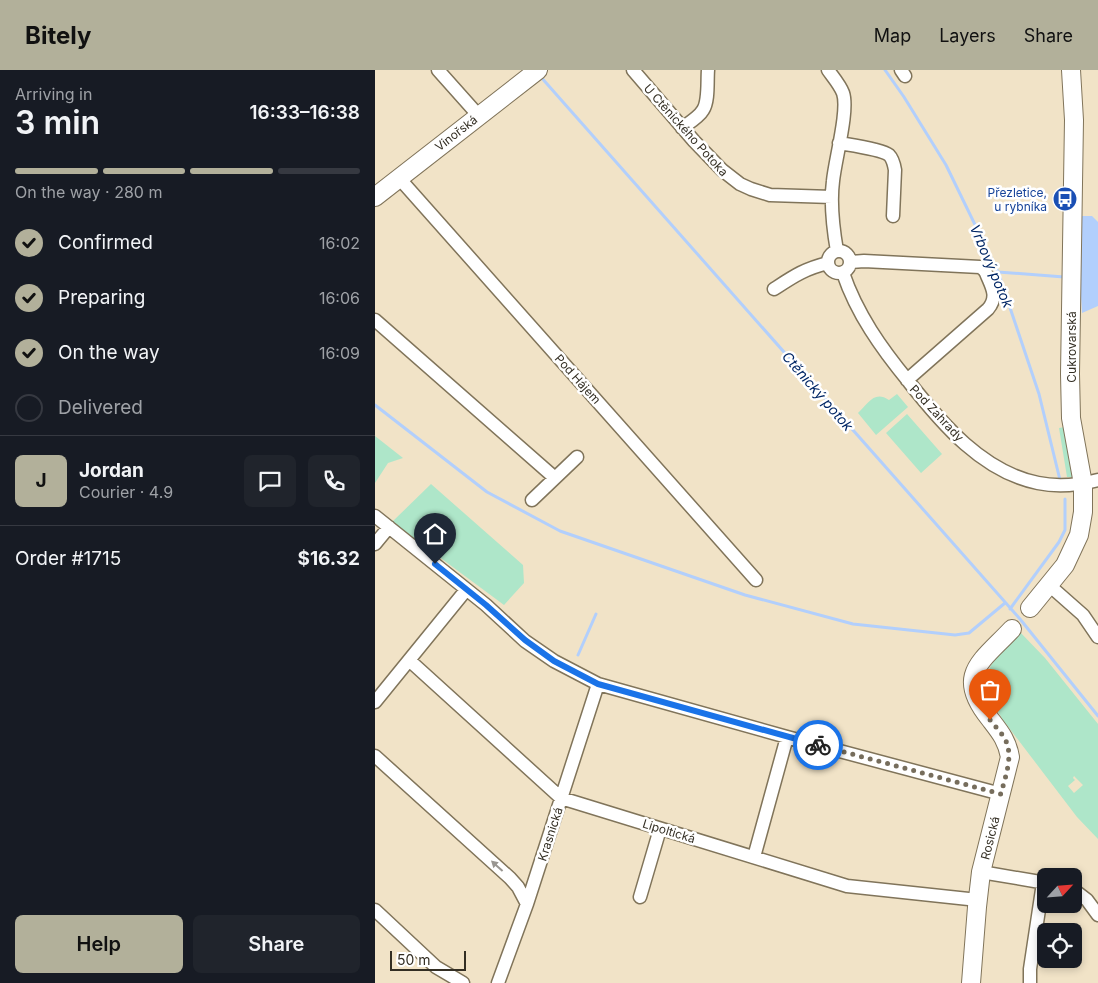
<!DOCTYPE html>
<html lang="en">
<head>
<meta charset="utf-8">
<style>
  :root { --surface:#171b24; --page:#20242c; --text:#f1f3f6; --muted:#9ea1a6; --line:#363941; --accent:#b2b09a }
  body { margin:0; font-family:Inter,sans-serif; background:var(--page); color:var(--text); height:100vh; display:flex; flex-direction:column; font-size:19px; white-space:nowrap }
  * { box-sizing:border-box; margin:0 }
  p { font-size:16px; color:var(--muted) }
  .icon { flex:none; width:28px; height:28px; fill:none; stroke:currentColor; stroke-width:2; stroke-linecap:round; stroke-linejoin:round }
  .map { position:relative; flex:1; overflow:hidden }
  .drawer { display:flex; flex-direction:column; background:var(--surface); width:375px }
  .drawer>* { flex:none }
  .needle { width:32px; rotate:64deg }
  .tools { position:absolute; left:662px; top:798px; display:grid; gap:10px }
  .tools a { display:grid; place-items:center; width:45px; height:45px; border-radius:8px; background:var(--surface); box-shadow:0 2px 8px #0003; font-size:25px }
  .scale { position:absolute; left:15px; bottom:12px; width:76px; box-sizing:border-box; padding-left:5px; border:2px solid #332e23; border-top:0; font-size:14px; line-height:18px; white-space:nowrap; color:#332e23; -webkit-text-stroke:4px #fff; paint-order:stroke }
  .pin { position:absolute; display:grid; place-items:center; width:42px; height:42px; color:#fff; margin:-51px -21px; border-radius:50% 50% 50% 0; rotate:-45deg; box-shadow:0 0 5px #0007 }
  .pin .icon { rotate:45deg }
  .courier { position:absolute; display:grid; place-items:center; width:50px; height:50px; margin:-25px; border:4px solid #1a73e8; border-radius:50%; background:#fff; color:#222; box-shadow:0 1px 6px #0007 }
  .overview em { font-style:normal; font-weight:600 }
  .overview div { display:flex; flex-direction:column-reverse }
  .overview { display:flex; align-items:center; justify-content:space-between; height:85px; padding:0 15px }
  h1 { font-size:32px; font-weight:600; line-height:38px }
  .bar { display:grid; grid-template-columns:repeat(4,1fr); gap:8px 5px; align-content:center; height:60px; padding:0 15px }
  .bar i { height:6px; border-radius:4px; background:var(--line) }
  .bar .active { background:var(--accent) }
  .bar p { grid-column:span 4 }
  .line { display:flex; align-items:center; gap:12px; padding:0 15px; border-top:1px solid var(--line) }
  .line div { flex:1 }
  .round { display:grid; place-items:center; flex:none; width:52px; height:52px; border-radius:8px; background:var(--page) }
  ol { padding:0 15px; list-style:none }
  li { display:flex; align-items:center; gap:15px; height:55px }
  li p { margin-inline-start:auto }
  li .icon { padding:5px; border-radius:50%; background:var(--accent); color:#111; stroke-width:4 }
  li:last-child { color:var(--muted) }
  li i { width:28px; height:28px; border:2px solid var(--line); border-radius:50% }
  .button { display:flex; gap:10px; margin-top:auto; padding:10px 15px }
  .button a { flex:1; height:58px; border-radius:8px; background:var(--accent); color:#111; font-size:20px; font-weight:600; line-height:58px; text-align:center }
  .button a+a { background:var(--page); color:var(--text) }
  header { display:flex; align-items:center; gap:30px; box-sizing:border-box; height:70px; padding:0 25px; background:var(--accent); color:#111 }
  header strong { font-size:24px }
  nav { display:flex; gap:28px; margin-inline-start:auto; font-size:18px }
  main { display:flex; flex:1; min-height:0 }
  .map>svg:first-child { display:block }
  .green { fill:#aee6c9; fill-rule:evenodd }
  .water { fill:#b2cffc }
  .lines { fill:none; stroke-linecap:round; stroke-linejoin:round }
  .stream { stroke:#b2cffc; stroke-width:3 }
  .street-casing { stroke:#80745a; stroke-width:15 }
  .secondary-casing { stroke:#80745a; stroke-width:20 }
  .street { stroke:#fff; stroke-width:12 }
  .secondary { stroke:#fff; stroke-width:18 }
  .oneway { fill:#999691 }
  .done { stroke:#766d5c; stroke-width:5; stroke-dasharray:0 9 }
  .route { stroke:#1a73e8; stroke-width:6 }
  .labels { text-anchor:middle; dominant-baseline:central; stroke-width:5; stroke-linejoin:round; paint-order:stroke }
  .street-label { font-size:12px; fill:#332e23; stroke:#fff }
  .transit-label { font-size:12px; fill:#164399; stroke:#fff; text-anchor:end }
  .water-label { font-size:14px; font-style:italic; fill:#002665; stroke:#fff }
</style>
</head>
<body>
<header>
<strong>Bitely</strong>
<nav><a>Map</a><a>Layers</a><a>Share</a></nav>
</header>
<main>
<section class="drawer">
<div class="overview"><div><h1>3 min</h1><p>Arriving in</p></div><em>16:33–16:38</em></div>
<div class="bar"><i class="active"></i><i class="active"></i><i class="active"></i><i></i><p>On the way · 280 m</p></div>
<ol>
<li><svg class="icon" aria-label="check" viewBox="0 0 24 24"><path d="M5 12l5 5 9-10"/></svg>Confirmed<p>16:02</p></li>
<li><svg class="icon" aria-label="check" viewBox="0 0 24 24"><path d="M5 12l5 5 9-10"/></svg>Preparing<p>16:06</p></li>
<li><svg class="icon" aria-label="check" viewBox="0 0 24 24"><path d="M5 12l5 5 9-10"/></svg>On the way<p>16:09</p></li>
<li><i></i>Delivered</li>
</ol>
<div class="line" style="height:90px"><b class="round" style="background:var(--accent);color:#111">J</b><div><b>Jordan</b><p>Courier · 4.9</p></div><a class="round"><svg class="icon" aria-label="chat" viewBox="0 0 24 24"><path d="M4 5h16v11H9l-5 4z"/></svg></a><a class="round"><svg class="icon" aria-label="phone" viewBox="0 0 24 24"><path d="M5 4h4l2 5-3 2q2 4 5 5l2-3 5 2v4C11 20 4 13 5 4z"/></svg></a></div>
<div class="line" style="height:65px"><div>Order #1715</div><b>$16.32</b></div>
<div class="button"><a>Help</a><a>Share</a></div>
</section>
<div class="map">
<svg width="723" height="913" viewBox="0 0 723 913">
  <rect width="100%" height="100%" fill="#f1e3c7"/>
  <!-- green -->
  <path class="green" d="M522 324 533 337 501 365 483 343C493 334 499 320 514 330Z
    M532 344 567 384 546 403 511 363Z
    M690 357 697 407H692L684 358Z
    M0 366 28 388 13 393 0 413Z
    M56 414 148 495 149 513 129 535 17 452Z
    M644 561 670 588 723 654V769L702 747 628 650 609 618 616 595ZM699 706 708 715 699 723 693 716 700 710 698 708Z"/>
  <!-- water -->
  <path class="water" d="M705 146H717L723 152V236L707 243 705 208Z"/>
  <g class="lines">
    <!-- stream -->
    <path class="stream" d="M510 0 529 27 571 95 623 202 664 324 685 410
      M165 6 645 549 723 646
      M623 202 689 207
      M0 335 112 422 185 461 370 525 478 554 580 565 594 563 630 533
      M635 539 684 472 690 460V429
      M203 585 221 544"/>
    <defs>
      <path id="street" d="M63 0 104 46
        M258 0 319 71 347 100 365 114 376 119 395 125 457 127
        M453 0C458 7 465 15 468 23 474 40 460 90 458 111 455 134 458 158 462 181
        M526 0 530 6
        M307 58C314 53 324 47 328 40 334 31 332 11 333 0
        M464 73C475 75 506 79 514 85 518 89 519 94 520 100L518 146
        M24 108 381 510
        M453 192a11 11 0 1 1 22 0a11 11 0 1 1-22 0Z
        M476 192 489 191 605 197 609 200 611 203C616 216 624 226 613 239L532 310
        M468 203C482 244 506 278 534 312 567 354 608 402 663 413 682 417 704 415 723 410
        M399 219C419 206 429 199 453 193
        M0 250 180 408
        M157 430 202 387
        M0 446 111 535 150 571 179 591 223 614 412 667 626 724
        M0 474 14 457
        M674 515 708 545 723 567
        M34 590 186 728 472 816 603 830
        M0 632 91 520
        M0 686 135 808 143 817 152 834
        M379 787 412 667
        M606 802 671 813
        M699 820 712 830 723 845
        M265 827 285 759
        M0 840 61 897 88 913
        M123 913 152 834 223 614
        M655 913V899L668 813"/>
      <path id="secondary" d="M0 127 163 0
        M655 538 690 495 704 465 708 442V414L696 348 695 304 699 50 696 0
        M596 913 602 837 606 802 635 687C632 670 625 662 615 649 579 605 606 592 637 559"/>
    </defs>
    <!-- street casing -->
    <use href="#street" class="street-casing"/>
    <!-- secondary casing -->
    <use href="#secondary" class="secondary-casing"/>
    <!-- street -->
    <use href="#street" class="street"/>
    <!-- secondary -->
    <use href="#secondary" class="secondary"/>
  </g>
  <!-- one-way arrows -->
  <defs><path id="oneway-solid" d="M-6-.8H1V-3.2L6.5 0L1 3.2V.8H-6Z" transform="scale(1.25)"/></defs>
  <use class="oneway" href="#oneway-solid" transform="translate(122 796) rotate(-138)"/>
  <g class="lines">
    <!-- done -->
    <path class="done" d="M443 675 626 724C630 707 639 686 630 669 626 662 620 656 615 650"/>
    <!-- route -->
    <path class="route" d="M60 494 111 535 150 570 179 591 223 614 443 675"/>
  </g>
  <!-- icons -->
  <defs>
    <symbol id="bus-disc" viewBox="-11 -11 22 22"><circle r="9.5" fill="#1a4fb4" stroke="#fff"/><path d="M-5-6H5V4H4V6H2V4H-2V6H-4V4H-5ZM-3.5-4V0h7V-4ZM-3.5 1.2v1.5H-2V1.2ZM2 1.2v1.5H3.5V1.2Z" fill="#fff"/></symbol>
  </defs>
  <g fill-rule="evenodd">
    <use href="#bus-disc" x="676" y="115" width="28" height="28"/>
  </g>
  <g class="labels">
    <!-- street labels -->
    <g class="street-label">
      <text transform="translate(311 60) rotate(48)">U Ctěnického Potoka</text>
      <text transform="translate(81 63) rotate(-38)">Vinořská</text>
      <text transform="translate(696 277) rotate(-90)">Cukrovarská</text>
      <text transform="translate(203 309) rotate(48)">Pod Hájem</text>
      <text transform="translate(562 343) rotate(47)">Pod Zahrady</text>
      <text transform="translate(294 761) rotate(17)">Lipoltická</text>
      <text transform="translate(175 764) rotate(-72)">Krasnická</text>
      <text transform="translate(615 768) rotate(-76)">Rosická</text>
    </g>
    <!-- transit labels -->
    <g class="transit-label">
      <text x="672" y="122">Přezletice,<tspan x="672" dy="14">u rybníka</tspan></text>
    </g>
    <!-- water labels -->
    <g class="water-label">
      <text transform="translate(617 196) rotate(67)">Vrbový potok</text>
      <text transform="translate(443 321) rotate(49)">Ctěnický potok</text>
    </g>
  </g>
</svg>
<div class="tools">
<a><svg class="needle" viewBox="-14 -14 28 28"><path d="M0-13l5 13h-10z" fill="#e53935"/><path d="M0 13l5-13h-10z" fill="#9ea1a6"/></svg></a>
<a><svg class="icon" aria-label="locate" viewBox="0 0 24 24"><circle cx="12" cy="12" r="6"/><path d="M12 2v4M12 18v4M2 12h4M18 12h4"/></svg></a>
</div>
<div class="scale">50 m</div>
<div class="pin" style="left:615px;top:650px;background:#ea580c"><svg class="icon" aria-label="bag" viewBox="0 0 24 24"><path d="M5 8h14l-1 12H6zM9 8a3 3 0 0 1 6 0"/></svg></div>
<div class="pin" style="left:60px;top:494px;background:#1f2937"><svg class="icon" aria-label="home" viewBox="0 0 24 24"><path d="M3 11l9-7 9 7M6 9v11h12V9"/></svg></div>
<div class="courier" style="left:443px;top:675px"><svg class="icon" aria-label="bike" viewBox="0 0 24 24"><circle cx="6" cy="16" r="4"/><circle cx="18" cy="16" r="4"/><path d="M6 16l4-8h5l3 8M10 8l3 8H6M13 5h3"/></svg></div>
</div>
</main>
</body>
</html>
